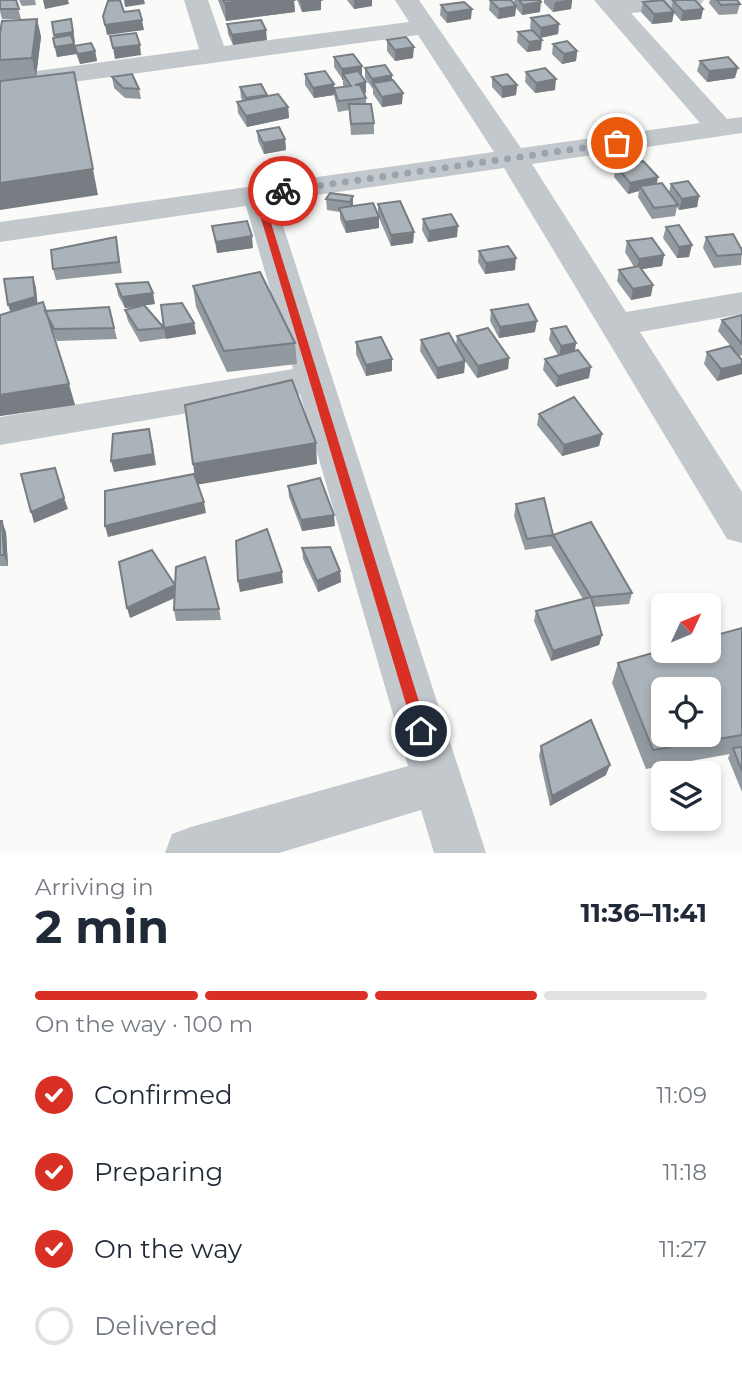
<!DOCTYPE html>
<html lang="en">
<head>
<meta charset="utf-8">
<style>
  :root { --surface:#fff; --page:#f2f2f3; --text:#1f2937; --muted:#747a83; --line:#e0e1e3; --accent:#d93025 }
  body { margin:0; font-family:Montserrat,sans-serif; background:var(--page); color:var(--text); height:100vh; display:flex; flex-direction:column; font-size:26px; white-space:nowrap }
  * { box-sizing:border-box; margin:0 }
  p { font-size:23px; color:var(--muted) }
  .icon { flex:none; width:38px; height:38px; fill:none; stroke:currentColor; stroke-width:2; stroke-linecap:round; stroke-linejoin:round }
  .map { position:relative; height:853px; overflow:hidden }
  .details { display:flex; flex-direction:column; background:var(--surface); flex:1 }
  .details>* { flex:none }
  .needle { width:46px; rotate:46deg }
  .buttons { position:absolute; left:651px; top:593px; display:grid; gap:14px }
  .buttons a { display:grid; place-items:center; width:70px; height:70px; border-radius:10px; background:var(--surface); box-shadow:0 4px 10px #0003; font-size:35px }
  .pin { position:absolute; display:grid; place-items:center; width:60px; height:60px; color:#fff; margin:-30px; border:4px solid #fff; border-radius:50%; box-shadow:0 2px 7px #0007 }
  .courier { position:absolute; display:grid; place-items:center; width:70px; height:70px; margin:-35px; border:5px solid #d93025; border-radius:50%; background:#fff; color:#222; box-shadow:0 2px 9px #0007 }
  .headline em { font-style:normal; font-weight:700 }
  .headline div { display:flex; flex-direction:column-reverse }
  .headline { display:flex; align-items:center; justify-content:space-between; height:119px; padding:0 35px }
  h1 { font-size:46px; font-weight:700; line-height:52px }
  .bar { display:grid; grid-template-columns:repeat(4,1fr); gap:10px 7px; align-content:center; height:84px; padding:0 35px }
  .bar i { height:9px; border-radius:5px; background:var(--line) }
  .bar .current { background:var(--accent) }
  .bar p { grid-column:span 4 }
  ol { padding:0 35px; list-style:none }
  li { display:flex; align-items:center; gap:21px; height:77px }
  li p { margin-inline-start:auto }
  li .icon { padding:7px; border-radius:50%; background:var(--accent); color:#fff; stroke-width:4 }
  li:last-child { color:var(--muted) }
  li i { width:38px; height:38px; border:4px solid var(--line); border-radius:50% }
  .map>svg:first-child { display:block }
  .lines { fill:none; stroke-linecap:round; stroke-linejoin:round }
  .minor { fill:#c3c8cc; fill-rule:evenodd }
  .wall { fill:#929a9f }
  .shaded-wall { fill:#777d82 }
  .building { fill:#aab3b9; stroke:#777d82; stroke-width:2; fill-rule:evenodd }
  .route { fill:#d93025 }
  .done { stroke:#99a4ac; stroke-width:7; stroke-dasharray:0 12.6 }
</style>
</head>
<body>
<div class="map">
<svg width="742" height="853" viewBox="0 0 742 853">
  <rect width="100%" height="100%" fill="#fafaf8"/>
  <g class="lines">
    <!-- minor -->
    <path class="minor" d="M184 0H208L224 46 409 22 395 0H419L521 148 700 123 594 0H704L700 5 692 7 631 13 727 119 742 117V133L532 164 626 312 742 292V314L640 332 742 492V543L727 539 504 168 275 201 486 853H434L421 810 279 853H165L172 834 191 827 408 766 300 394 0 445V417L293 369 246 206 0 242V222L494 152 418 35 0 92V76L199 49Z"/>
  </g>
  <!-- wall -->
  <path class="wall" d="M0 0H16L21 19H2L0 11Z
    M19 0H35L36 5 22 6Z
    M218 0H324L321 1V10L302 12 297 0 294 1 295 12 226 21Z
    M347 0H372V6L354 9Z
    M490 0 514 3V0H540V12L522 15 516 8 515 16 498 19 489 10Z
    M544 0H572L571 9 553 12 544 3Z
    M710 0H737L740 4 737 14 719 15 709 3Z
    M673 1 703 9 701 19 681 21 674 13 672 22 652 24 641 12 643 2 671 9Z
    M441 5 471 19 447 23 440 15Z
    M531 18 559 24 558 34 540 38 541 50 527 52 517 42 518 32 532 30 530 28Z
    M37 19 41 37 36 77 98 195 29 77 0 80V33Z
    M227 24 267 40 233 45 228 34Z
    M53 38 75 42 74 43 75 46 95 51 97 61 80 64 76 54 57 57Z
    M387 40 413 58 395 61 387 51Z
    M553 44 577 51 576 61 562 64 552 54Z
    M334 57 362 77 366 93H364L366 98V104L374 123V134L351 135 349 110 338 112 334 95 314 98 305 85V74L334 88 344 87 343 85V80L334 67Z
    M700 61 735 78 707 82 697 71Z
    M365 68 392 80 402 104 382 107 373 94V89L365 78Z
    M526 72 555 90 535 93 525 82Z
    M112 77 139 89 141 99 125 98 114 88Z
    M492 77 517 85 516 95 502 98 492 87Z
    M240 87 267 95V96L288 107 289 118 247 127 238 113 237 102 243 101 241 98Z
    M257 131 285 139 286 150 264 154 258 141Z
    M616 166 658 177 656 184 669 192 671 184 699 196 697 207 679 210 677 207 675 216 652 219 638 197 639 191 628 194 614 177Z
    M353 196V206L378 214V204L414 232 413 243 391 246 379 218V228L346 233 340 219V212L327 210 326 199Z
    M423 219 457 237 428 242 422 230Z
    M212 226 253 248 217 253Z
    M666 227 689 257 677 258 663 238Z
    M116 237 122 273 56 280 53 269Z
    M706 237 742 250 741 265 714 268 703 248Z
    M627 241 664 255 662 266 642 269 651 296 631 300 617 281 619 270 634 267 625 252Z
    M479 251 515 270 485 274 478 262Z
    M33 277 36 288 37 304 46 311 109 307 117 339 57 341 51 328 75 405 0 416V315L11 312Z
    M116 284 155 304 145 305 164 328 194 323 196 334 140 342 128 321 125 310 137 307 125 308 118 295Z
    M193 286 295 343 297 364 227 372 196 307Z
    M491 310 535 332 499 338 490 321Z
    M742 315V355L739 356 718 331 722 320Z
    M551 329 576 343 575 351 589 378 556 387 543 370 545 359 558 355 549 340Z
    M457 336 509 358 508 369 477 378 461 355 465 361 464 373 437 379 420 351 421 340 456 346Z
    M356 342 392 371 366 376 356 354Z
    M707 352 742 359V374L717 381 704 364Z
    M539 414 602 434 599 446 562 456 537 425Z
    M288 486 335 526 302 531 289 497Z
    M516 504 553 535 632 593 629 604 594 607 602 635 599 645 551 661 534 621 536 611 583 599 551 546 525 550 514 516Z
    M0 521 6 532 8 566H0Z
    M302 548 340 571 341 582 318 592 303 559Z
    M175 585 219 609 221 620 176 621 174 610 175 598 130 618Z
    M742 628V792L728 758 730 754 646 769 612 683 618 663Z
    M541 746 606 775 550 806 539 756Z"/>
  <!-- shaded-wall -->
  <path class="shaded-wall" d="M43 0H68L69 4 45 9Z
    M124 0H144L145 4 125 7Z
    M246 0H297L294 1 295 12 226 21 225 3Z
    M324 0 321 1V10L302 12 301 2Z
    M354 0H372V6L354 9Z
    M567 0H572L571 9 553 12 555 2Z
    M541 2 540 12 522 15 523 5Z
    M516 6 515 16 498 19 499 9Z
    M472 9 471 19 447 23V13Z
    M703 9 701 19 681 21 683 11Z
    M674 12 672 22 652 24 654 14Z
    M37 19 41 37 36 77 32 58Z
    M142 20 144 30 107 35 105 25Z
    M559 24 558 34 540 38 541 28Z
    M73 29 75 42 56 45 54 35Z
    M266 30 267 40 233 45 232 35Z
    M542 40 541 50 527 52 529 42Z
    M74 44 76 54 57 57 55 47Z
    M140 45 141 55 115 59 113 48Z
    M414 47 413 58 395 61V50Z
    M95 51 97 61 80 64 78 54Z
    M577 51 576 61 562 64 564 54Z
    M362 66V77L343 74V80H342V69Z
    M738 68 735 78 707 82 709 71Z
    M392 75V86L373 83 372 89V79Z
    M556 79 555 90 535 93 536 83Z
    M366 82V93L355 96V85Z
    M334 84V95L314 98 313 88Z
    M517 85 516 95 502 98V87Z
    M403 93 402 104 382 107V97Z
    M267 95 268 105 247 109 246 98Z
    M79 97 98 195 0 210V183Z
    M288 107 289 118 247 127 246 116Z
    M285 139 286 150 264 154 263 143Z
    M658 177 656 188 640 186 639 191 628 194 630 183Z
    M353 196V207L350 213V202Z
    M699 196 697 207 679 210 682 199Z
    M379 217V228L346 233 345 222Z
    M458 226 457 237 428 242 429 231Z
    M414 232 413 243 391 246V235Z
    M252 236 253 248 217 253 216 242Z
    M692 245 689 257 677 258 679 247Z
    M664 255 662 266 636 270 639 259Z
    M516 258 515 270 485 274 486 263Z
    M33 277 36 288 38 308 12 316 8 305Z
    M653 285 651 296 631 300 633 289Z
    M153 293 155 304 125 308 122 297Z
    M537 321 535 332 499 338 500 327Z
    M194 323 196 334 166 339 164 328Z
    M576 343 574 354 559 357 561 346Z
    M509 358 508 369 477 378 478 366Z
    M392 359V371L366 376V365Z
    M465 361 464 373 437 379V368Z
    M742 364V374L717 381 721 369Z
    M591 367 589 378 556 387 558 376Z
    M69 384 75 405 0 416V395Z
    M602 434 599 446 562 456 564 445Z
    M152 440 156 465 114 472 111 461Z
    M316 443 317 464 196 485 193 464Z
    M64 498 68 509 34 523 31 512Z
    M204 502 206 513 108 537 105 526Z
    M334 515 335 526 302 531 301 520Z
    M2 521 6 532 8 566 4 555Z
    M340 571 341 582 318 592 317 581Z
    M282 572 283 583 240 592 238 581Z
    M175 585 178 596 130 618 127 608Z
    M602 635 599 645 551 661 553 651Z
    M610 765 606 775 550 806 552 796Z"/>
  <!-- building -->
  <path class="building" d="M0 0H16L19 9H0Z
    M120 0 124 12 139 10 142 20 105 25 103 16 108 1Z
    M223 0H246L225 3Z
    M300 0H321L301 2Z
    M490 0H511L516 6 499 9Z
    M519 0H540L541 2 523 5Z
    M663 0 674 12 654 14 643 2Z
    M679 0H695L703 9 683 11 673 1Z
    M717 0H737L740 4 721 5Z
    M464 2 472 9 447 13 441 5Z
    M549 15 559 24 541 28 531 18Z
    M37 19 32 58 0 60V33L2 21Z
    M71 19 73 32 54 35 52 22Z
    M261 20 266 30 232 35 227 24Z
    M532 30 542 40 529 42 518 32Z
    M136 33 140 45 113 48 110 36Z
    M71 35 74 44 55 47 53 38Z
    M406 37 414 47 395 50 387 40Z
    M567 41 577 51 564 54 553 44Z
    M91 43 95 51 78 54 74 46Z
    M353 54 362 66 342 69 334 57Z
    M728 57 738 68 709 71 700 61Z
    M385 65 392 75 372 79 365 68Z
    M545 68 556 79 536 83 526 72Z
    M325 71 334 84 313 88 305 74Z
    M358 71 366 82 355 85H360L366 98 338 101 334 88 351 86 343 74Z
    M74 72 93 169 0 183V81Z
    M132 74 139 89 123 88 112 77Z
    M507 74 517 85 502 87 492 77Z
    M393 80 403 93 382 97 373 83Z
    M261 84 267 95 246 98 240 87Z
    M278 94 288 107 246 116 237 102Z
    M349 104H371L374 123 351 124Z
    M279 127 285 139 263 143 257 131Z
    M643 161 658 177 630 183 616 166Z
    M688 181 699 196 682 199 671 184Z
    M662 183 678 205 654 208 640 186Z
    M330 193 353 196 350 202 326 199Z
    M400 201 414 232 391 235 378 204Z
    M373 203 379 217 345 222 339 208Z
    M451 214 458 226 429 231 423 219Z
    M247 221 252 236 216 242 212 226Z
    M679 225 692 245 679 247 666 227Z
    M733 234 742 250V254L717 256 706 237Z
    M116 237 119 262 53 269 51 250Z
    M652 238 664 255 639 259 627 241Z
    M508 246 516 258 486 263 479 251Z
    M639 266 653 285 633 289 619 270Z
    M260 272 295 343 224 351 193 286Z
    M33 277 35 297 8 305 4 279Z
    M148 282 153 293 122 297 116 284Z
    M43 302 69 384 0 395V315Z
    M182 303 194 323 164 328 138 330 125 310 144 305 164 328 161 305Z
    M528 304 537 321 500 327 491 310Z
    M109 307 114 328 54 329 45 311Z
    M742 315V344L722 320Z
    M566 326 576 343 561 346 551 329Z
    M488 328 509 358 478 366 457 336Z
    M449 333 465 361 437 368 421 340Z
    M381 337 392 359 366 365 356 342Z
    M730 346 742 360V364L721 369 707 352Z
    M578 350 591 367 558 376 545 359Z
    M292 380 316 443 193 464 185 405Z
    M574 397 602 434 564 445 539 414Z
    M149 429 153 454 111 461 113 434Z
    M55 468 64 498 31 512 21 474Z
    M194 474 204 502 105 526V491Z
    M320 478 334 515 301 520 288 486Z
    M544 498 553 535 527 539 516 504Z
    M0 521H2L4 555H0Z
    M591 522 632 593 591 597 553 535Z
    M267 529 282 572 238 581 236 541Z
    M330 547 340 571 317 581 302 548Z
    M152 550 175 585 176 567 205 557 219 609 174 610 175 585 127 608 119 562Z
    M591 597 602 635 553 651 536 611Z
    M742 628V735L653 750 618 663 663 650 709 651V637ZM663 690H709V735H663Z
    M591 720 610 765 552 796 541 746Z
    M742 747V771L733 748Z"/>
  <!-- route -->
  <path class="route" d="M283 188 286 189V193L263 197 428 731 421 738 414 731 254 195Z"/>
  <g class="lines">
    <!-- done -->
    <path class="done" d="M283 191 617 143"/>
  </g>
</svg>
<div class="buttons">
<a><svg class="needle" viewBox="-14 -14 28 28"><path d="M0-13l5 13h-10z" fill="#e53935"/><path d="M0 13l5-13h-10z" fill="#747a83"/></svg></a>
<a><svg class="icon" aria-label="locate" viewBox="0 0 24 24"><circle cx="12" cy="12" r="6"/><path d="M12 2v4M12 18v4M2 12h4M18 12h4"/></svg></a>
<a><svg class="icon" aria-label="layers" viewBox="0 0 24 24"><path d="M12 4l9 5-9 5-9-5zM3 14l9 5 9-5"/></svg></a>
</div>
<div class="pin" style="left:617px;top:143px;background:#ea580c"><svg class="icon" aria-label="bag" viewBox="0 0 24 24"><path d="M5 8h14l-1 12H6zM9 8a3 3 0 0 1 6 0"/></svg></div>
<div class="pin" style="left:421px;top:731px;background:#1f2937"><svg class="icon" aria-label="home" viewBox="0 0 24 24"><path d="M3 11l9-7 9 7M6 9v11h12V9"/></svg></div>
<div class="courier" style="left:283px;top:191px"><svg class="icon" aria-label="bike" viewBox="0 0 24 24"><circle cx="6" cy="16" r="4"/><circle cx="18" cy="16" r="4"/><path d="M6 16l4-8h5l3 8M10 8l3 8H6M13 5h3"/></svg></div>
</div>
<section class="details">
<div class="headline"><div><h1>2 min</h1><p>Arriving in</p></div><em>11:36–11:41</em></div>
<div class="bar"><i class="current"></i><i class="current"></i><i class="current"></i><i></i><p>On the way · 100 m</p></div>
<ol>
<li><svg class="icon" aria-label="check" viewBox="0 0 24 24"><path d="M5 12l5 5 9-10"/></svg>Confirmed<p>11:09</p></li>
<li><svg class="icon" aria-label="check" viewBox="0 0 24 24"><path d="M5 12l5 5 9-10"/></svg>Preparing<p>11:18</p></li>
<li><svg class="icon" aria-label="check" viewBox="0 0 24 24"><path d="M5 12l5 5 9-10"/></svg>On the way<p>11:27</p></li>
<li><i></i>Delivered</li>
</ol>
</section>
</body>
</html>
